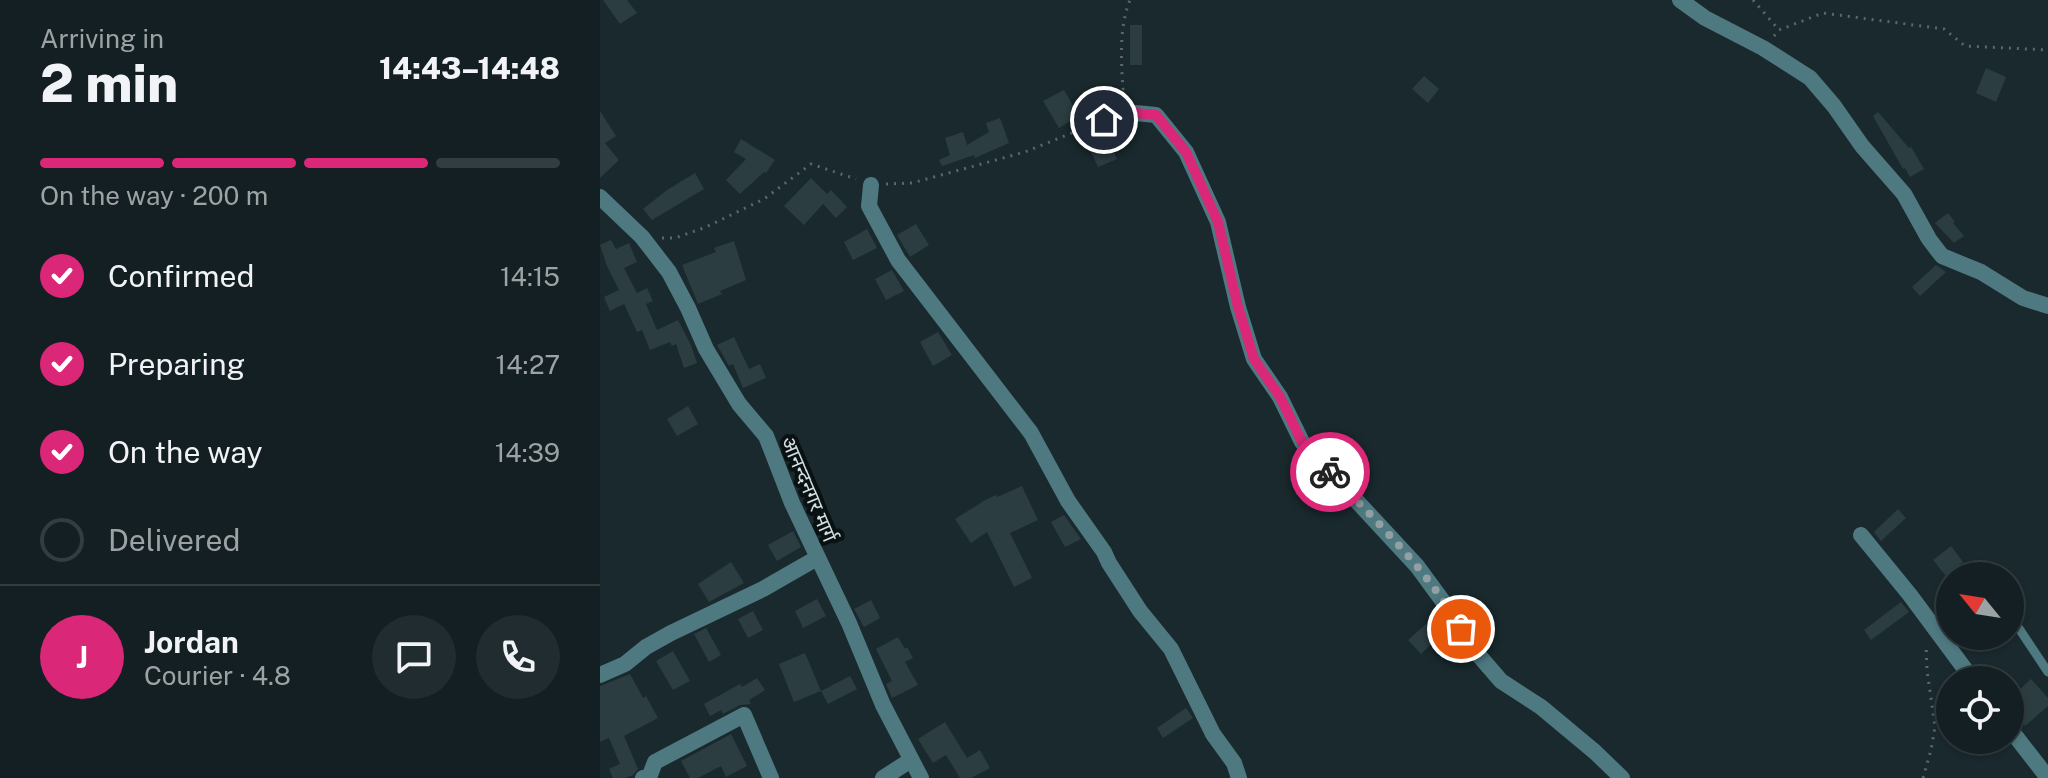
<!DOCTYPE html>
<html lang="en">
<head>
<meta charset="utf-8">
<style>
  :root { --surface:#131f22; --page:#202c2f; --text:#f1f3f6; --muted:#9da2a5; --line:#323d40; --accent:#db2777 }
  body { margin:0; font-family:"Public Sans","Noto Sans Devanagari",sans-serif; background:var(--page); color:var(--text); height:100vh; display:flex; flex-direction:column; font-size:30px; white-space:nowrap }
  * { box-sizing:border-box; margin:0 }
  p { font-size:26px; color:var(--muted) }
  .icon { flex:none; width:44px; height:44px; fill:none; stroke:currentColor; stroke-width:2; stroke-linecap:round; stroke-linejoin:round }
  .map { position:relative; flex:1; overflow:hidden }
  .side { display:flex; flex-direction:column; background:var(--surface); width:600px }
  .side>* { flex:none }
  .needle { width:52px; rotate:300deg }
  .controls { position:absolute; left:1336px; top:562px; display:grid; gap:16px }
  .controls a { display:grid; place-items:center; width:88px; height:88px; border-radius:50%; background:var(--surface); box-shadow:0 2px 6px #0004,0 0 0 2px var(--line); font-size:40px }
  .pin { position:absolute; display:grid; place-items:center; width:68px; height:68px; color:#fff; margin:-34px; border:4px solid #fff; border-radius:50%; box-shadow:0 2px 8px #0007 }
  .courier { position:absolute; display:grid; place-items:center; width:80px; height:80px; margin:-40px; border:6px solid #db2777; border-radius:50%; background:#fff; color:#222; box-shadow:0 2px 10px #0007 }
  .overview em { font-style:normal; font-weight:800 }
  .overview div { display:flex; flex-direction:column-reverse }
  .overview { display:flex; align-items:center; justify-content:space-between; height:136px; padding:0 40px }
  h1 { font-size:52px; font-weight:800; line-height:60px }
  .bar { display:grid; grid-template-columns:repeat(4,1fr); gap:12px 8px; align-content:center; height:96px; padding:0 40px }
  .bar i { height:10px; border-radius:6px; background:var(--line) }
  .bar .active { background:var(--accent) }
  .bar p { grid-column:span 4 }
  .line { display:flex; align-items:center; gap:20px; padding:0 40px; border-top:2px solid var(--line) }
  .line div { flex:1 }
  .round { display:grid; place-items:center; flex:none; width:84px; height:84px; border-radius:42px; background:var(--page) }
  ol { padding:0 40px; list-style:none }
  li { display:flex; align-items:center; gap:24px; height:88px }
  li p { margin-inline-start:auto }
  li .icon { padding:8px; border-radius:50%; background:var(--accent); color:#fff; stroke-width:4 }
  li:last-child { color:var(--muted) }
  li i { width:44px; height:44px; border:4px solid var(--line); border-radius:50% }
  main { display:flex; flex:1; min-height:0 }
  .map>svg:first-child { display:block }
  .building { fill:#2c3d41 }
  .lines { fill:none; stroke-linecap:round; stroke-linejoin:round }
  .path { stroke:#5a686c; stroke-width:3; stroke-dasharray:2 6; stroke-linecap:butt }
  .lane { stroke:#4e7981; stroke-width:9 }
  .street { stroke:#4e7981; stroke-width:16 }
  .done { stroke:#93a0a3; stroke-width:8; stroke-dasharray:0 14.4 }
  .route { stroke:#db2777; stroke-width:10 }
  .labels { text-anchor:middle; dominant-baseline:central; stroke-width:8; stroke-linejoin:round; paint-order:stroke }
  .street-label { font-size:20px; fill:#d5e0e2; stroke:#091112 }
</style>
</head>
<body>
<main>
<section class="side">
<div class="overview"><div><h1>2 min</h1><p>Arriving in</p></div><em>14:43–14:48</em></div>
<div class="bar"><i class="active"></i><i class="active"></i><i class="active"></i><i></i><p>On the way · 200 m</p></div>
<ol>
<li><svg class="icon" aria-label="check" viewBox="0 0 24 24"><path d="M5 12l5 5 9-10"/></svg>Confirmed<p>14:15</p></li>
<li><svg class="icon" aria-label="check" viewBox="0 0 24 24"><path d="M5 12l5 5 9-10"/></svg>Preparing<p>14:27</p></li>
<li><svg class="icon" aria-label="check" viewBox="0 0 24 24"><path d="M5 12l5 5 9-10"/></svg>On the way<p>14:39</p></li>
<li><i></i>Delivered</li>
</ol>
<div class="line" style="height:144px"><b class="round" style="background:var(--accent);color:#fff">J</b><div><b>Jordan</b><p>Courier · 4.8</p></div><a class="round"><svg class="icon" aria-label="chat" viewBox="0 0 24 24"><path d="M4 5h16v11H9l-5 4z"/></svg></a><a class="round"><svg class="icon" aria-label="phone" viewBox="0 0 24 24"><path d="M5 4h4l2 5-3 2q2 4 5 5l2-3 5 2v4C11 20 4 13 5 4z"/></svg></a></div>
</section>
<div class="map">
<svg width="1448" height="778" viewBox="0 0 1448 778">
  <rect width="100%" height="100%" fill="#19292d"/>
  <!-- building -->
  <path class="building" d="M3 0H27L37 13 20 24Z
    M530 25H542V65H530Z
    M1386 68 1406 77 1396 102 1376 93Z
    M824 76 839 89 828 103 812 89Z
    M464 90 479 116 459 128 443 101Z
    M0 111 16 136 5 143 19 160 0 178Z
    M1278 112 1309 148 1311 147 1324 169 1310 177 1305 168 1303 169 1273 116Z
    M400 118 409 143 375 158 374 155 342 166 339 160 350 155 345 138 363 132 367 145 389 132 386 123Z
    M505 132 517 159 498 167 486 141Z
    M141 139 175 160 166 173 164 172 140 194 126 180 146 159 134 152Z
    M95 173 104 189 52 220 43 209 67 190Z
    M211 178 227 194 231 190 247 207 236 218 223 204 204 225 184 206Z
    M1348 213 1355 222 1353 223 1364 236 1354 243 1335 223Z
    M316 224 329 245 310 257 297 235Z
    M267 229 277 248 253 260 244 242Z
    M11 240 16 249 29 243 37 262 24 268 37 293 47 288 53 301 46 304 57 330 78 320 91 345 97 363 84 368 76 344 72 346 70 342 50 350 42 330 37 332 24 304 10 311 4 297 19 290 7 266 0 245Z
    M134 241 146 280 120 291 122 294 98 304 82 265 116 252 114 248Z
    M1336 265 1346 272 1320 296 1312 287Z
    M292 270 304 291 286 300 275 279Z
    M338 332 352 355 333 366 320 342Z
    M134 337 149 369 160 364 166 378 143 388 133 364 129 366 117 345Z
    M88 406 98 424 77 436 67 419Z
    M422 486 438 520 410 533 432 578 414 587 387 532 371 543 355 519 387 499 396 495 397 497Z
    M1298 509 1306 518 1281 541 1274 532Z
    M464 515 481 539 465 547 451 522Z
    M193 531 201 547 177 561 168 545Z
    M1351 546 1363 562 1346 576 1333 560Z
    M131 562 144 583 109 602 98 584Z
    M217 599 226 616 203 628 195 611Z
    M271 600 280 618 264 627 254 609Z
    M1301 602 1309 612 1271 640 1264 630Z
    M153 611 163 630 148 638 138 619Z
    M826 624 838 638 821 654 808 640Z
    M106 628 121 655 109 662 94 634Z
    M298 637 305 649 307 647 313 658 305 662 318 685 292 698 286 684 292 681 276 649Z
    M73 651 90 681 73 690 56 661Z
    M205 653 221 691 194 702 179 664Z
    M30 674 43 698 46 696 58 718 24 736 38 769 33 775 25 778H13L9 769 20 764 9 738 0 742V686Z
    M250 676 257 689 228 704 221 691Z
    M157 678 165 690 149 700 151 704 140 705 123 714 121 710 110 716 104 704 140 684 142 687Z
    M1431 679 1448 698V706L1425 726 1410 708V698Z
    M586 708 593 718 563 738 557 728Z
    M345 722 367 758 380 750 390 768 371 778H360L346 755 333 763 318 739Z
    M131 734 147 766 126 777 121 766 98 778H90L81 761Z"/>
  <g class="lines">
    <!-- path -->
    <path class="path" d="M1153 0 1179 30
      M1174 36 1179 30 1223 13 1344 29 1365 46 1448 50
      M519 97 523 89C521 60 519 27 530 0
      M286 184 312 183 425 152 489 126
      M62 238H75L106 227 164 199 211 164 256 179
      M1323 778 1331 750 1335 727 1327 670 1326 644"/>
    <!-- lane -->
    <path class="lane" d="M1377 566 1384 576
      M1410 615 1448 672"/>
    <!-- street -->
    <path class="street" d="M1080 0 1105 18 1163 48 1210 78 1234 106 1262 146 1304 194 1329 239 1342 256 1381 272 1423 298 1448 306
      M504 120 525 112 556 115 586 152 618 222 638 307 654 359 680 397 702 442 817 566 853 615 869 644 901 681 941 707 995 752 1022 778
      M271 185 269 206 298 260 431 433 468 501 504 552 509 563 540 611 571 649 613 734 634 763 639 778
      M0 197 42 237 69 272 88 308 106 349 139 404 166 436 192 503 249 623 283 705 321 778
      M1261 535 1310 595 1373 680
      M0 675 25 664 46 647 71 633 163 589 217 558
      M1410 729 1448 778
      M43 778 50 775 55 762 144 715 171 778
      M283 778 311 760"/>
  </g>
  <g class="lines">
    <!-- done -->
    <path class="done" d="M730 472C776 522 828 570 861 629"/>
    <!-- route -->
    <path class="route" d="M504 120 525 112 556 115 586 152 618 222 638 307 654 359 680 397 702 442 730 472"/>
  </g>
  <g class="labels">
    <!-- street labels -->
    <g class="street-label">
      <text transform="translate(209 489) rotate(67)">आनन्दनगर मार्ग</text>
    </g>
  </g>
</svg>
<div class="controls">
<a><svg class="needle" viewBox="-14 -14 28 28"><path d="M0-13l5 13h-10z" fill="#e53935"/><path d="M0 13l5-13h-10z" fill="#9da2a5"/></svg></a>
<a><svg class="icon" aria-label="locate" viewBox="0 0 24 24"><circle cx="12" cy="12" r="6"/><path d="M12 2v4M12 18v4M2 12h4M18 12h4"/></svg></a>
</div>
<div class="pin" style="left:861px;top:629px;background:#ea580c"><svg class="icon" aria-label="bag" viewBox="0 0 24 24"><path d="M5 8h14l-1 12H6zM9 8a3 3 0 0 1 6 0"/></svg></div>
<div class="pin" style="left:504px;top:120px;background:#1f2937"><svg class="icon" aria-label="home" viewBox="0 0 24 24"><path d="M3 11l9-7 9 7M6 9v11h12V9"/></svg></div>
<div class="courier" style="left:730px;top:472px"><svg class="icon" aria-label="bike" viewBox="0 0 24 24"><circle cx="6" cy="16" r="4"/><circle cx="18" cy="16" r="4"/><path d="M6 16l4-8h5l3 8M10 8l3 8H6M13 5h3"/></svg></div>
</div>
</main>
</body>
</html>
